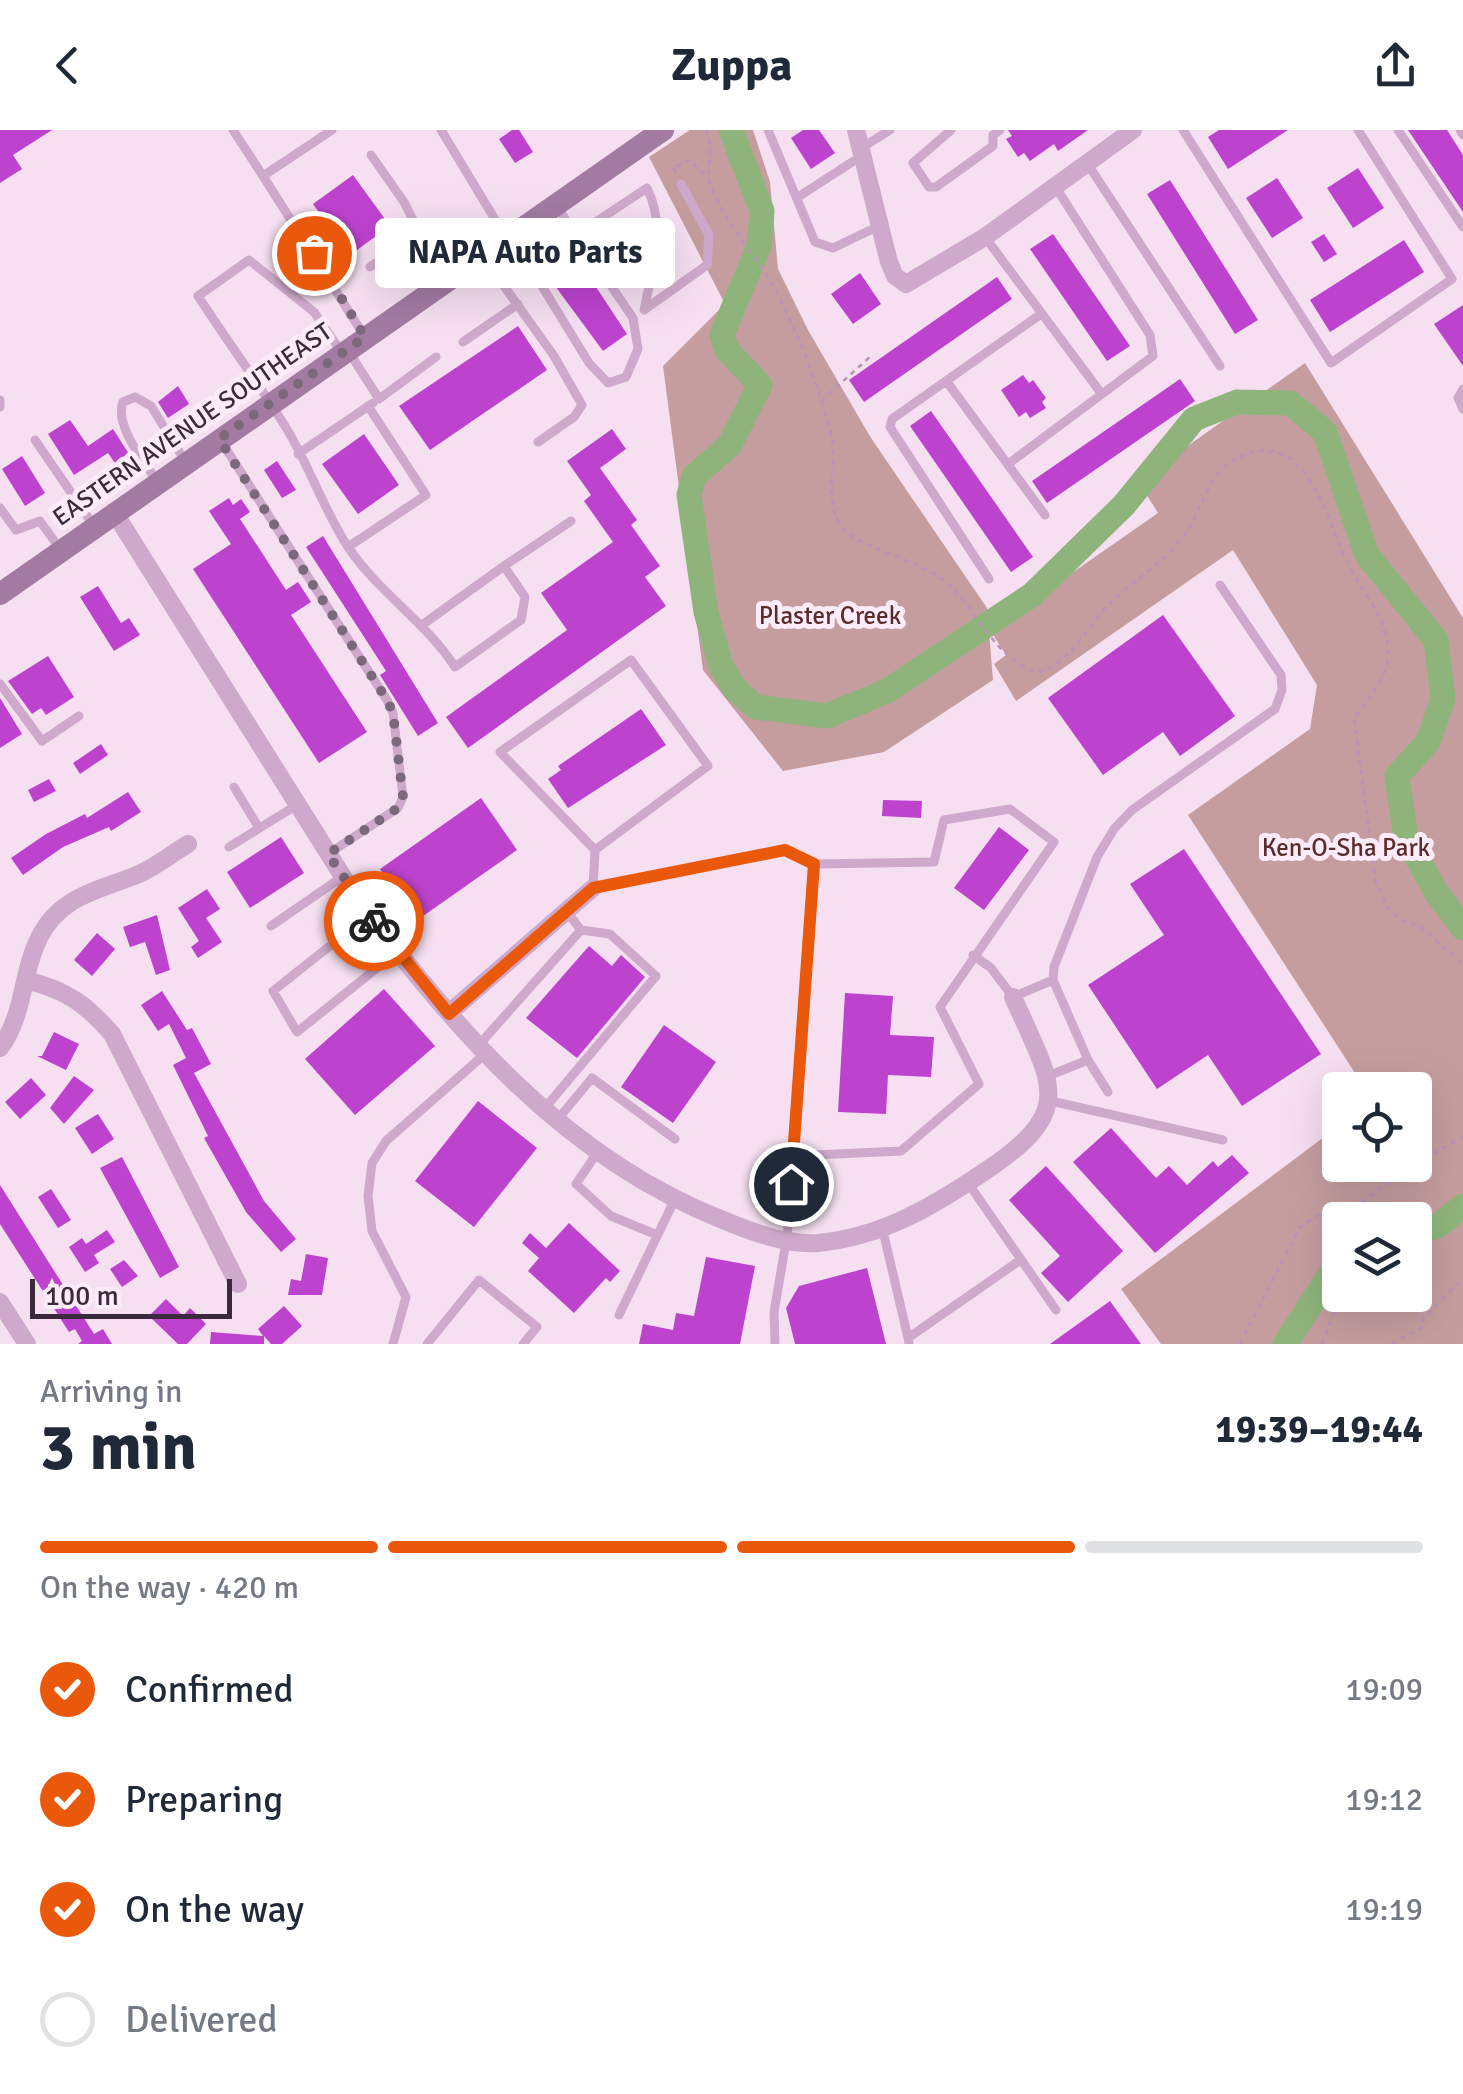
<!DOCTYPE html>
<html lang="en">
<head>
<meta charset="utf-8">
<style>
  :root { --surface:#fff; --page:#f2f2f3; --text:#1f2937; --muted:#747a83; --line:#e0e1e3; --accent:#ea580c }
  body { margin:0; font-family:Signika,sans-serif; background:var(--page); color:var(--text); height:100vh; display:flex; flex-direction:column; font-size:38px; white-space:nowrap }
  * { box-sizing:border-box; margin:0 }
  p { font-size:32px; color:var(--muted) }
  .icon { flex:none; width:55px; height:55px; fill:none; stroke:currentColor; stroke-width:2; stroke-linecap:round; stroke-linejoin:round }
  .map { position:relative; height:1214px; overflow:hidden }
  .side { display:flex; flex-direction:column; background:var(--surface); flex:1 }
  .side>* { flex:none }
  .buttons { position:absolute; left:1322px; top:942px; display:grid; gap:20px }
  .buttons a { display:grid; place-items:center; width:110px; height:110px; border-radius:10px; background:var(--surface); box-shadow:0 10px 40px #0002; font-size:50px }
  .scale { position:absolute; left:30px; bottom:25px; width:202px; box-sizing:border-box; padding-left:10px; border:5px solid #3a2a3b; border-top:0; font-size:28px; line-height:35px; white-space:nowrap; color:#3a2a3b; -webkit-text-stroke:8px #fcecf9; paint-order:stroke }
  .pin { position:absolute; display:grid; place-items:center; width:85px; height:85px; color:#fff; margin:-42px; border:5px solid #fff; border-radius:50%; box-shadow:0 2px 10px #0007 }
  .courier { position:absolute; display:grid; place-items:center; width:100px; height:100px; margin:-50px; border:8px solid #ea580c; border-radius:50%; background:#fff; color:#222; box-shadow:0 2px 12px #0007 }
  .bubble { position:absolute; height:70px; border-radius:10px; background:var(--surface); box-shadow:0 10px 40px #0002; font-size:32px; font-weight:800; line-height:70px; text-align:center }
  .headline em { font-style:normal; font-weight:800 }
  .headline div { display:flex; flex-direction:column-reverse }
  .headline { display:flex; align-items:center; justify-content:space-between; height:170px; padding:0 40px }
  h1 { font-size:65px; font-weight:800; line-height:75px }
  .bar { display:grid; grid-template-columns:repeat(4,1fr); gap:15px 10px; align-content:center; height:120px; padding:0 40px }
  .bar i { height:12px; border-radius:8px; background:var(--line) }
  .bar .selected { background:var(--accent) }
  .bar p { grid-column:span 4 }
  ol { padding:0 40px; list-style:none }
  li { display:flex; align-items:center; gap:30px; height:110px }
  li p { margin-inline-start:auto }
  li .icon { padding:10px; border-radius:50%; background:var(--accent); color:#fff; stroke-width:4 }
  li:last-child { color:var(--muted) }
  li i { width:55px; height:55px; border:5px solid var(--line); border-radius:50% }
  header { display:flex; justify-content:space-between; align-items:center; height:130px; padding:0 40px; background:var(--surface); font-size:45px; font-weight:800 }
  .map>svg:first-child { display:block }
  .green { fill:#c59d9f; fill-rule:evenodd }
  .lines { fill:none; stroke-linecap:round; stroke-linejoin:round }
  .river { stroke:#8eb47b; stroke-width:25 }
  .building { fill:#bd43cf }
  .path { stroke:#ba93b8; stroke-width:2.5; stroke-dasharray:5 5; stroke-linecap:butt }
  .service { stroke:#cea9cb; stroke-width:9 }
  .minor { stroke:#cea9cb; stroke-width:18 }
  .secondary { stroke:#a27aa2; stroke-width:22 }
  .done { stroke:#7b697b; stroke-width:10; stroke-dasharray:0 18 }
  .route { stroke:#ea580c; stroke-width:12 }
  .labels { text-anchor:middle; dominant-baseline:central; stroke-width:10; stroke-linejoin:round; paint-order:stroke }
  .street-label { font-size:25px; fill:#3a2a3b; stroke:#fcecf9 }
  .park-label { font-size:25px; fill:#5c2b2b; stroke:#fcecf9 }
</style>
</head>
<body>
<header><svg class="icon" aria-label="back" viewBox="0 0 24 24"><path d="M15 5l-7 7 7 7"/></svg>Zuppa<svg class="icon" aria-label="share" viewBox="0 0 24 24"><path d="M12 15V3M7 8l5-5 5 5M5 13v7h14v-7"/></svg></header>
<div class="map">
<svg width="1463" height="1214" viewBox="0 0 1463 1214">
  <rect width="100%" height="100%" fill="#f5dff1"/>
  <!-- green -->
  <path class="green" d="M690 0H753L770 52 778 139 808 200 871 308 987 478 993 550 884 622 783 641 703 540 663 236 725 174 649 27Z
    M1305 233 1463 488V1214H1161L1121 1159 1340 995V1035H1415V960H1366L1188 685 1310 599 1317 555 1233 420 1016 571 994 534 1006 525 990 500 1158 383 1138 351ZM1415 1090V1165H1340V1090Z"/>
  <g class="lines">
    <!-- river -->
    <path class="river" d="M731 0 762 81 759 116 722 205 726 219 760 255 729 316 694 346 689 365 706 482 721 536 735 559 756 577 827 586 887 561 1032 465 1124 375 1194 289 1237 272 1290 273 1325 302 1367 425 1436 510 1443 569 1428 612 1397 646 1406 708 1436 762 1463 798
      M1415 1104 1439 1095 1463 1076
      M1285 1214 1332 1142 1340 1137"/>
  </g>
  <!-- building -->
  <path class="building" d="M0 0H52L13 25 22 39 0 53Z
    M512 0H519L533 22 515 33 499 9Z
    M803 0H819L835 23 811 39 791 8Z
    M1008 0H1088L1058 21 1054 14 1030 31 1024 23 1018 27 1006 9 1012 6Z
    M1219 0H1288L1228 39 1208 7Z
    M1408 0H1447L1463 25V82Z
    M1358 38 1384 78 1353 98 1327 58Z
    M353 45 390 96 350 125 313 74Z
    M1277 48 1303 88 1272 108 1246 68Z
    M1170 50 1258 190 1235 204 1147 64Z
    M1053 104 1130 216 1107 231 1030 119Z
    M1324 104 1337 124 1324 132 1311 112Z
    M1404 110 1424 142 1330 202 1310 170Z
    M575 125 627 204 603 221 547 145Z
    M860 143 881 174 853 194 831 164Z
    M997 147 1012 169 864 272 849 250Z
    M1463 175V236L1434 194Z
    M518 196 547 240 430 320 399 276Z
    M1023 245 1029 253 1033 250 1046 268 1042 272 1046 278 1030 288 1026 282 1019 287 1001 260Z
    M1180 249 1195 271 1047 373 1032 351Z
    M178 256 189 274 168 288 158 272Z
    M931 281 1033 427 1011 442 910 296Z
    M70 290 88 316 113 299 129 324 115 333 108 323 74 345 48 304Z
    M612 299 626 319 600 338 637 390 631 395 660 436 645 447 666 476 468 618 446 587 567 500 541 463 613 412 584 371 591 365 567 331Z
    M364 304 399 355 358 384 322 334Z
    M22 326 45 363 25 376 2 339Z
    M277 331 296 360 282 368 264 340Z
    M229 368 233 375 241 369 250 382 240 389 286 460 298 452 311 472 291 485 367 602 319 633 193 439 231 414 209 381Z
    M323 406 438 593 418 606 380 545 386 541 306 417Z
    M98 456 121 493 129 488 140 505 114 521 80 467Z
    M1163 485 1235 586 1180 626 1163 602 1103 645 1048 568Z
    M48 526 74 567 46 585 41 578 32 584 8 551Z
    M0 568 22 604 0 618Z
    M641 579 666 615 568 678 548 649 561 640 558 636Z
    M101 614 108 625 80 644 73 633Z
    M49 649 56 661 34 672 28 660Z
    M128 662 141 682 111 701 109 697 63 717 23 745 11 728 46 704 85 684 87 688Z
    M481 668 517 720 416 791 380 739Z
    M883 670 922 671 921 688 882 686Z
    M999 697 1029 720 984 780 954 758Z
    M281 707 304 743 250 778 227 742Z
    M1184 719 1321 924 1242 976 1208 925 1157 959 1088 855 1164 805 1130 754Z
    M207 759 220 779 206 788 222 812 198 828 191 817 199 811 178 778Z
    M157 785 170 840 156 845 145 812 130 817 123 797Z
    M97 803 115 819 92 846 74 830Z
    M589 816 612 836 621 825 645 847 577 928 526 888Z
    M384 859 435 916 355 985 305 929Z
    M162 861 187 900 192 898 211 934 194 943 264 1071 296 1109 281 1122 246 1082 204 1008 208 1006 173 935 186 928 169 894 158 901 141 875Z
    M845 863 893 866 890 905 934 907 931 947 888 945 886 984 838 982Z
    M664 895 716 932 673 993 621 957Z
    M54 902 79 914 66 940 37 926H42Z
    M74 946 94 960 64 994 50 978Z
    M31 948 46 965 20 989 5 972Z
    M478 971 537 1018 474 1097 415 1051Z
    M98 984 114 1009 92 1024 75 998Z
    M1111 998 1156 1048 1169 1036 1187 1055 1213 1031 1218 1037 1232 1025 1249 1043 1155 1123 1073 1032Z
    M122 1027 179 1137 160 1148 100 1038Z
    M1046 1036 1123 1121 1068 1172 1041 1143 1060 1126 1009 1070Z
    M0 1055 94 1204 103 1199 112 1214H78L82 1211 75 1199 69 1202 0 1094Z
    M51 1059 71 1090 58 1098 38 1067Z
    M569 1093 620 1141 610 1152 606 1148 574 1183 528 1141 539 1128 522 1113 530 1103 546 1118Z
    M107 1100 115 1112 94 1125 99 1133 85 1142 69 1117 82 1108 86 1114Z
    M306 1124 328 1128 322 1165H288L291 1149 301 1151Z
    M706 1127 755 1136 740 1214H639L643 1194 673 1200 676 1183 694 1186Z
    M124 1130 138 1146 122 1157 110 1139Z
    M867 1138 886 1214H795L786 1178 799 1156Z
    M166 1169 183 1186 190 1178 206 1194 187 1214H178L149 1186Z
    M1110 1171 1141 1214H1050Z
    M284 1176 302 1196 282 1214H271L264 1206V1214H210L211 1202 263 1206 258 1199Z"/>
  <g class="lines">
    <!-- path -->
    <path class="path" d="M706 0C715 19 704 40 712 60 728 96 759 128 777 163 799 205 817 253 830 299 839 329 822 367 841 396 854 416 918 430 942 449 979 477 991 528 1038 543 1069 536 1087 496 1108 475 1131 452 1163 434 1182 408 1205 379 1205 341 1244 325 1308 299 1329 395 1348 434 1363 464 1388 487 1388 523 1388 549 1368 568 1354 589L1376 753 1388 778 1401 790 1421 797 1463 834
      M676 43 673 38 689 30 709 49
      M821 271 871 226
      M1416 1033 1463 1007
      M1428 1184 1463 1148
      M1240 1214 1299 1098 1318 1085 1354 1078 1414 1035
      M1322 1214 1335 1179 1348 1165
      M1392 1214 1423 1197V1147L1415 1139"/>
    <!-- service -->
    <path class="service" d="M233 0 263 46 332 0
      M441 0 505 106
      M768 0 815 112 833 118 881 95
      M951 0 913 33 929 57H936L993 16V5L1000 0
      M1183 0 1331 233 1452 149 1358 0
      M1398 0 1463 97
      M1460 0 1463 5
      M863 17 890 0
      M371 25 404 72 443 150
      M1087 33 1220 236
      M263 46 365 207
      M798 67 863 25
      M576 105 647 58C667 98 652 139 644 180
      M985 107 1101 263
      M513 109 589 233 608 253 626 247 638 219 633 188 557 77
      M484 128 554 226 582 275 574 287 538 312
      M370 137 420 103
      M644 180 707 135 709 105 681 54
      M463 212 518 174
      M349 222 379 269 436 227
      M342 223 314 182 249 130 198 166C227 211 260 255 288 301 310 338 324 380 348 417 379 463 425 491 455 537L521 490 525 467 504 436 571 391
      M947 252 1045 385
      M1463 259 1458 268 1463 279
      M0 270V277
      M35 310 94 396
      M221 311 387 570 393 583 403 667 398 678 328 724
      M298 324 373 273
      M1008 334 1153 226 1150 205 1055 56
      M157 351C144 332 114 295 123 272L135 267 151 276 185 331
      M0 378 16 400 40 391 60 419
      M348 417 426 365 368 276
      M989 449 890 297 892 289 1041 184
      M422 495 504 436
      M0 554 42 611 79 586
      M234 657 259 698
      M229 717 297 675
      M595 720 708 636 631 530 500 622 595 720 593 758 785 720 815 734
      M369 785 273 861 297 902 397 822
      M271 796 342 747
      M973 825 991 838 1013 867 1053 850
      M478 916 581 800 567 782
      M1048 946 1088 930
      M1108 962 1088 930 1053 850 1054 837 1097 727 1114 699 1132 680 1275 579 1282 560 1281 545 1220 455
      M1051 971 1223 1010
      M544 979 656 846 610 804 581 800
      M558 989 592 948 675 1009
      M597 1023 576 1054 611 1086 657 1105
      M968 1053 1056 1180
      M883 1101 908 1208
      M787 1109 815 734 934 732 944 690 1010 679 1054 712 940 877 979 954 901 1021 793 1026
      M619 1185 675 1069
      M393 1214 406 1167 372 1101 368 1066 372 1033 386 1011 485 924
      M427 1214 479 1150 537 1197 523 1214
      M775 1214 774 1182 786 1112
      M909 1214 908 1208 1019 1131"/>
    <!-- minor -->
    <path class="minor" d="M856 0 889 132 895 146 906 154 985 107 1133 0
      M114 382 357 769C457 901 565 1028 723 1090 752 1102 786 1115 818 1113 881 1107 932 1077 984 1042 1077 980 1053 957 1013 867
      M29 851C66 860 87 875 112 904L238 1154
      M449 883 593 758
      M0 918C25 884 21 844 39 808 59 767 96 761 134 746 153 739 171 724 188 714
      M0 1172 27 1214"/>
    <!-- secondary -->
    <path class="secondary" d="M0 464 663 0"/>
  </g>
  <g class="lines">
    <!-- done -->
    <path class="done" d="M314 123 365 207 219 309 387 570 393 583 403 667 398 678 328 724 374 791"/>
    <!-- route -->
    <path class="route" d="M374 791 449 884 593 758 785 720 814 734 791 1054"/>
  </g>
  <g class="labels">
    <!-- street labels -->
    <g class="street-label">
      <text transform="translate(192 294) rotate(-35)">EASTERN AVENUE SOUTHEAST</text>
    </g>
    <!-- park labels -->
    <g class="park-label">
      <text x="830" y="485">Plaster Creek</text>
      <text x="1346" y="717">Ken-O-Sha Park</text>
    </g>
  </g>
</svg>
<div class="buttons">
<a><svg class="icon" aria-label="locate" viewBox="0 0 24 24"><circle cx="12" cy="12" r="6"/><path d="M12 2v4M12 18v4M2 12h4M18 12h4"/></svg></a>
<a><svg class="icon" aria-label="layers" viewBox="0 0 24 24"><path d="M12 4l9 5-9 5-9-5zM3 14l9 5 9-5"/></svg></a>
</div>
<div class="scale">100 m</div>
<div class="pin" style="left:314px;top:123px;background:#ea580c"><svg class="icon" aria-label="bag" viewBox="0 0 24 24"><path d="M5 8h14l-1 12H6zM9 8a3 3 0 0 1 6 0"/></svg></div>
<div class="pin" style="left:791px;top:1054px;background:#1f2937"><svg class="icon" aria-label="home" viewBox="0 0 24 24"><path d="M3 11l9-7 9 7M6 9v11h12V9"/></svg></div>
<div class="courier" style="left:374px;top:791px"><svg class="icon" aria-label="bike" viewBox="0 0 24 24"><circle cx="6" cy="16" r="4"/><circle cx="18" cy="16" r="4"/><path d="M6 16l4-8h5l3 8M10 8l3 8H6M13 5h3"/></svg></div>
<div class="bubble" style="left:375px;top:88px;width:300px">NAPA Auto Parts</div>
</div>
<section class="side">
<div class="headline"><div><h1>3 min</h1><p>Arriving in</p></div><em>19:39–19:44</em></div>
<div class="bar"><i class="selected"></i><i class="selected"></i><i class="selected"></i><i></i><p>On the way · 420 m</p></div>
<ol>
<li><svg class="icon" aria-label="check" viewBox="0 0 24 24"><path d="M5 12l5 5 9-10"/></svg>Confirmed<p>19:09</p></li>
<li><svg class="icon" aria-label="check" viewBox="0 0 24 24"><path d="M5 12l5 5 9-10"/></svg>Preparing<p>19:12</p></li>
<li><svg class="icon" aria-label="check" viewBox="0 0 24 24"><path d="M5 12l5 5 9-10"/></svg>On the way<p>19:19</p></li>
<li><i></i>Delivered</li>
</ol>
</section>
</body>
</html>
